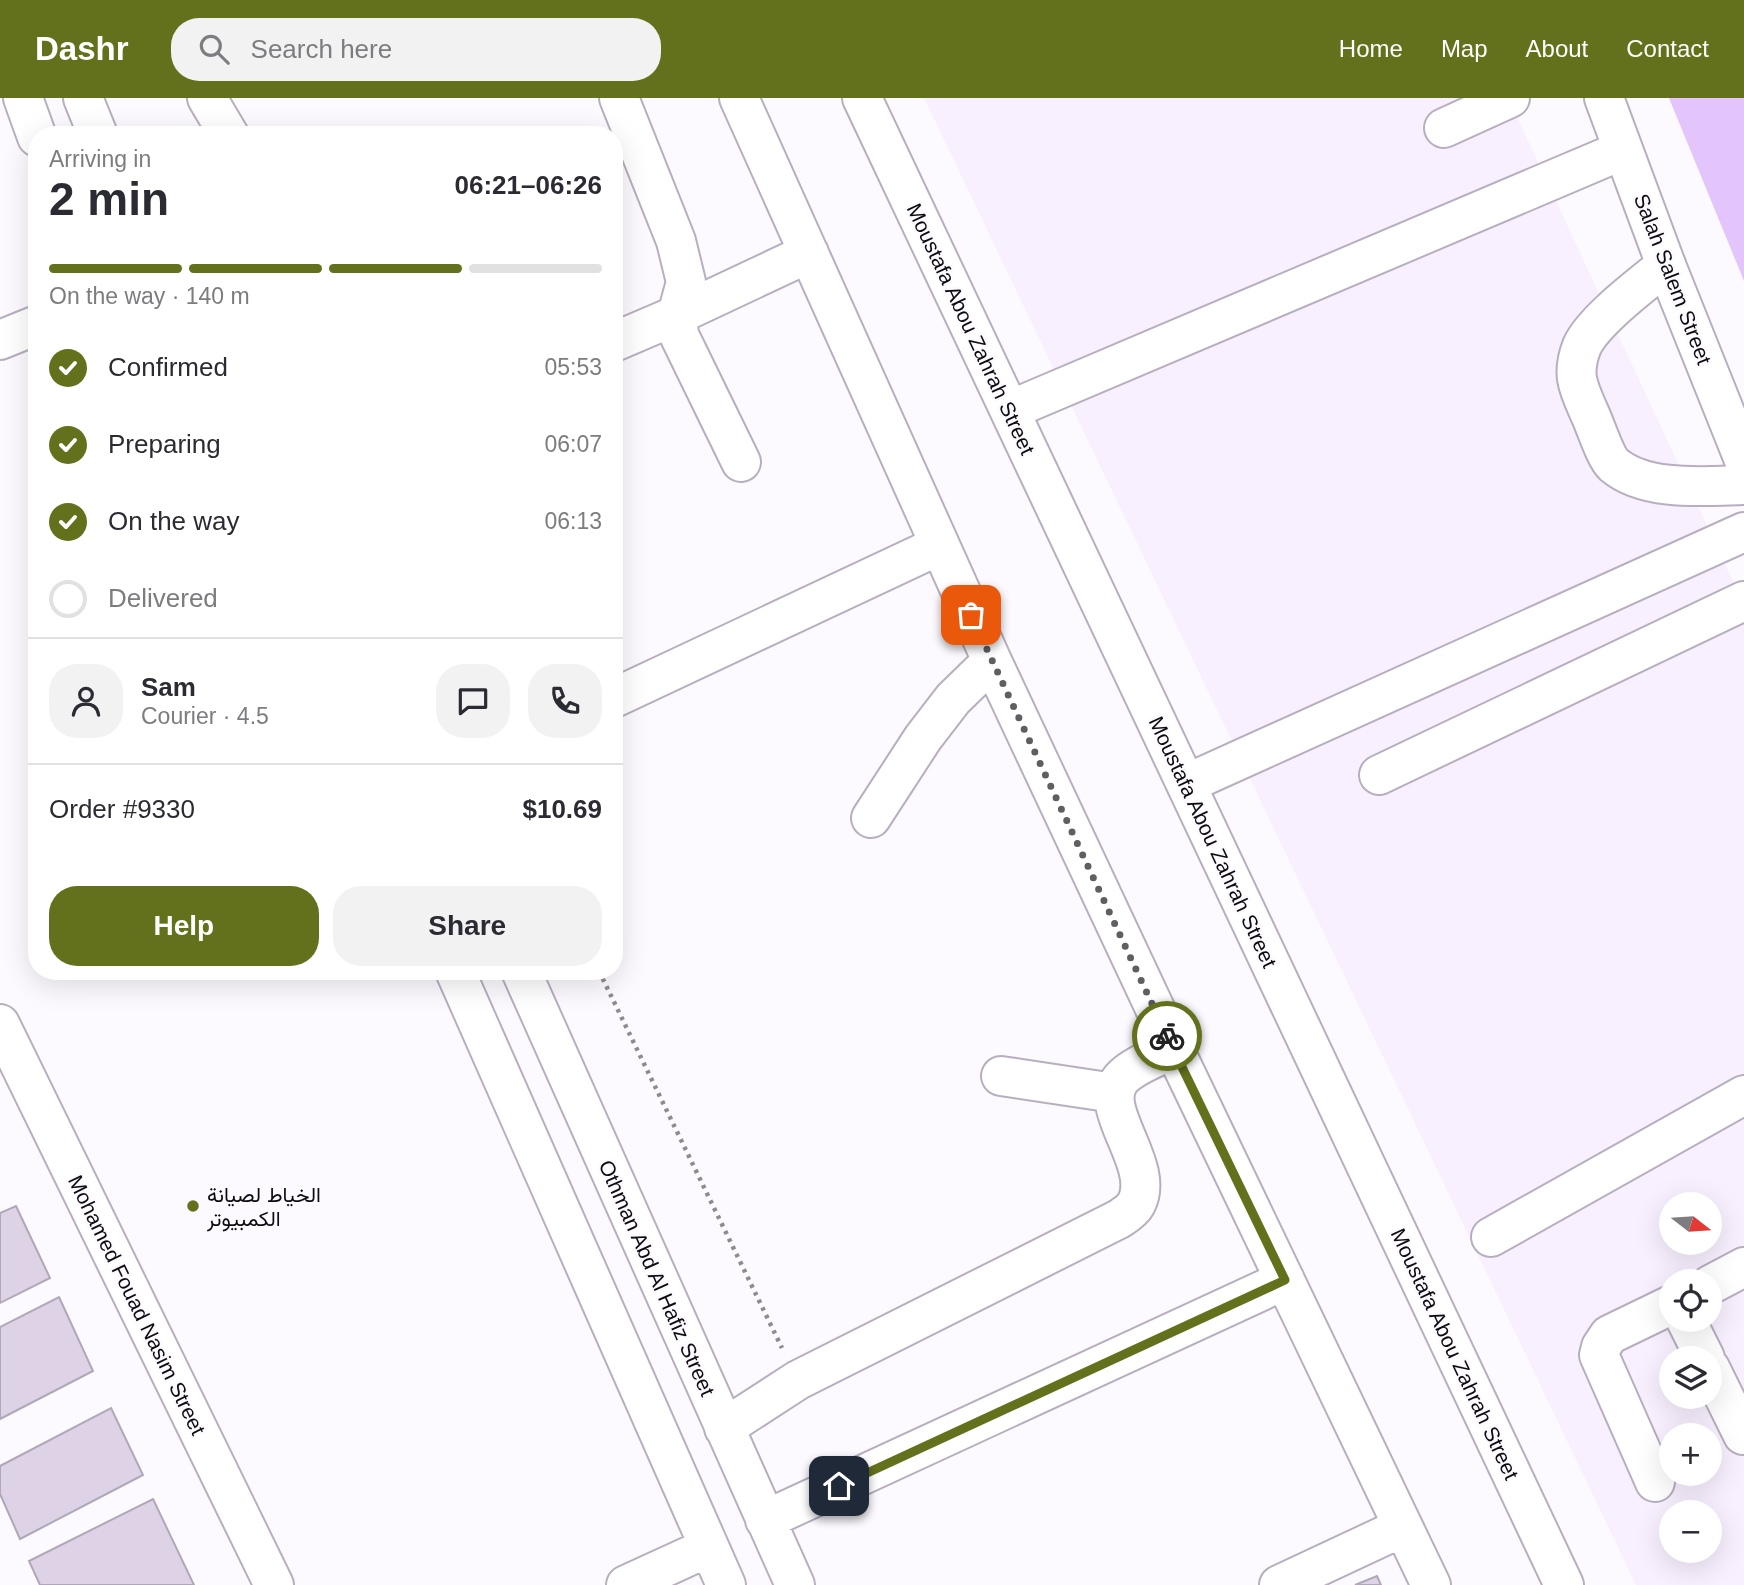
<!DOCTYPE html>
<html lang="en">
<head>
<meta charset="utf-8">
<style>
  :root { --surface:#fff; --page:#f2f2f3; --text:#2b2b33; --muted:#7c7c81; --line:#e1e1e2; --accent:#63711c }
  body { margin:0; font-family:Arial,Vazirmatn,sans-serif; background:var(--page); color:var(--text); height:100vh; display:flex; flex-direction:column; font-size:26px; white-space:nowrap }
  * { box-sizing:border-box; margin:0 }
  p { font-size:23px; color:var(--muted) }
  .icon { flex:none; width:38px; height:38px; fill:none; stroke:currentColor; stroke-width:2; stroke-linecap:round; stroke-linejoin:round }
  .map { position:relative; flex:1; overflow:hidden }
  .details { position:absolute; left:28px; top:28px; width:595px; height:854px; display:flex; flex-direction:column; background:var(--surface); border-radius:28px; box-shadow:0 7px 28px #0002 }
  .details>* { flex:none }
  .needle { width:46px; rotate:107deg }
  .tools { position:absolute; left:1659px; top:1094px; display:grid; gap:14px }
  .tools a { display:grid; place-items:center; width:63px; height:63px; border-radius:50%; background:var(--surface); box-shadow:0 7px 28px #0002; font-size:35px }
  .pin { position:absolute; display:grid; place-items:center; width:60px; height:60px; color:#fff; margin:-30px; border-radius:14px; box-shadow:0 4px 10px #0006 }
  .courier { position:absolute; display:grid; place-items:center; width:70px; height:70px; margin:-35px; border:5px solid #63711c; border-radius:50%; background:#fff; color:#222; box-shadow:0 2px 9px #0007 }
  .summary em { font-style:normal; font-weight:700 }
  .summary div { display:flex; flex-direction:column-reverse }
  .summary { display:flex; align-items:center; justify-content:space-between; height:119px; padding:0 21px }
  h1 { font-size:46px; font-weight:700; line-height:52px }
  .bar { display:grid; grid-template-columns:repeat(4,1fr); gap:10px 7px; align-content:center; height:84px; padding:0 21px }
  .bar i { height:9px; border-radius:5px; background:var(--line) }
  .bar .current { background:var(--accent) }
  .bar p { grid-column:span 4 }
  .line { display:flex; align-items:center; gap:18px; padding:0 21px; border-top:2px solid var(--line) }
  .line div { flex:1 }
  .round { display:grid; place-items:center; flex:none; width:74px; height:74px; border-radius:28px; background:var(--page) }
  ol { padding:0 21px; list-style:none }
  li { display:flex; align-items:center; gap:21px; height:77px }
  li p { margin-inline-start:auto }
  li .icon { padding:7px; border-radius:50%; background:var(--accent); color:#fff; stroke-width:4 }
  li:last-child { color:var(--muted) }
  li i { width:38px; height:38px; border:4px solid var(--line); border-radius:50% }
  .action { display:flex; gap:14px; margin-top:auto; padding:14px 21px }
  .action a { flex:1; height:80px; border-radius:28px; background:var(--accent); color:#fff; font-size:28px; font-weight:700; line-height:80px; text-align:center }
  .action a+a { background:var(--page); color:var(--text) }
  header { display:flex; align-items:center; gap:42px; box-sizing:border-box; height:98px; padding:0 35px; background:var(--accent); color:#fff }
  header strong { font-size:33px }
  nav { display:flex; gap:38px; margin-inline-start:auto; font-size:24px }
  .search { width:490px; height:63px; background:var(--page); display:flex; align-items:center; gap:18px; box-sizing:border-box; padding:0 24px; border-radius:28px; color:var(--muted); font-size:26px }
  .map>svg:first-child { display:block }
  .built { fill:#f8efff; fill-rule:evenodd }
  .green { fill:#e3c5fb }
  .building { fill:#ded3e6; stroke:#b0a7b8; stroke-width:2 }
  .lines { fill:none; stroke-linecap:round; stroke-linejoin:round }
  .minor-casing { stroke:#b8aec0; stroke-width:42 }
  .highway-casing { stroke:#b8aec0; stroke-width:42 }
  .path { stroke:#8e8b90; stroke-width:4.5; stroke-dasharray:3.5 5; stroke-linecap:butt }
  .minor { stroke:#fff; stroke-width:38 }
  .highway { stroke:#fff; stroke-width:38 }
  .done { stroke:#615e63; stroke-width:7; stroke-dasharray:0 12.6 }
  .route { stroke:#63711c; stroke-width:9 }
  .poi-dot { fill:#63711c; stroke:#fcfafe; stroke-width:2.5 }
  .labels { text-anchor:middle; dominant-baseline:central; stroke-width:5; stroke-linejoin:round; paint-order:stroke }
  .street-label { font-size:21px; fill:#0d0a10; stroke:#fcfafe }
  .poi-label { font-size:21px; fill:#0d0a10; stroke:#fcfafe; text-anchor:start }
</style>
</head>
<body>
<header>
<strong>Dashr</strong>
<div class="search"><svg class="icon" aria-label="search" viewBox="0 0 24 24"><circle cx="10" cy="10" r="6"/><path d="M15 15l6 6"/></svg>Search here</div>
<nav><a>Home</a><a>Map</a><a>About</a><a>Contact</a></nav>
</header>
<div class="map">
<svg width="1744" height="1487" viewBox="0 0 1744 1487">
  <rect width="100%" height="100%" fill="#fcfafe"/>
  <!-- built -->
  <path class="built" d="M924 0H1508L1744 507V1487H1636ZM1671 1106H1710V1144H1671ZM1671 1183H1710V1222H1671ZM1671 1260H1710V1298H1671ZM1671 1337H1710V1376H1671ZM1671 1414H1710V1452H1671Z"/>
  <!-- green -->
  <path class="green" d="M1669 0H1744V183Z"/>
  <!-- building -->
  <path class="building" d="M16 1108 50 1180 0 1205V1115Z
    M59 1199 93 1273 0 1321V1229Z
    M111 1310 143 1377 20 1441 0 1396V1368Z
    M153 1401 194 1487H40L29 1463Z
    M1377 1478 1381 1487H1355Z"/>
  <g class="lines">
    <defs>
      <path id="minor" d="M23 0 37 39
        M83 0 98 37
        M207 0 229 37
        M619 0 676 143 686 184 677 217 679 237 741 364
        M739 0 992 563 1174 951 1431 1487
        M862 0 1564 1487
        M1444 30 1510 0
        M1666 167C1643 186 1594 222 1582 248 1571 276 1578 289 1589 314 1595 326 1605 359 1614 367 1646 394 1705 388 1744 387
        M0 242 37 227
        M614 244 677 217 809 155
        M1010 312 1623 52
        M614 600 940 447
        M1379 677 1744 503
        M1186 686 1744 434
        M871 720 923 640 953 601 992 563
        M455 873 726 1487
        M521 873 795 1487
        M0 926 274 1487
        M1001 978 1114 995
        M1491 1139 1744 997
        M1710 1187 1744 1169
        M1686 1222 1705 1260
        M1710 1270 1743 1337
        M724 1330 798 1282 1119 1121C1125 1117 1132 1113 1136 1106 1157 1067 1095 1011 1121 981 1133 967 1158 959 1174 951
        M1655 1384 1599 1257 1601 1249 1609 1237 1671 1207
        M765 1422 1285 1182
        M626 1487 709 1449
        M1279 1487 1403 1429"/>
      <path id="highway" d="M1604 0 1666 167 1744 362"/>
    </defs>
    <!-- minor casing -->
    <use href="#minor" class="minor-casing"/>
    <!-- highway casing -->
    <use href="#highway" class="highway-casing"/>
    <!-- path -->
    <path class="path" d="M599 873 782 1250"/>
    <!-- minor -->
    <use href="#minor" class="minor"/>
    <!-- highway -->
    <use href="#highway" class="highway"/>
  </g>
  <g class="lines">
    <!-- done -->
    <path class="done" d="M971 517 1167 938"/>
    <!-- route -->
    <path class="route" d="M839 1388 1285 1182 1167 938"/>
  </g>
  <!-- markers -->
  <circle class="poi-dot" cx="193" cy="1108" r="7"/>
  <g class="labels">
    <!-- street labels -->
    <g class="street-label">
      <text transform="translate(1673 181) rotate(69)">Salah Salem Street</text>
      <text transform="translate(971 231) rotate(65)">Moustafa Abou Zahrah Street</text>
      <text transform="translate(1213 744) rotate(65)">Moustafa Abou Zahrah Street</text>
      <text transform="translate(657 1180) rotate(66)">Othman Abd Al Hafiz Street</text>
      <text transform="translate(137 1207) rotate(64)">Mohamed Fouad Nasim Street</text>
      <text transform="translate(1455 1256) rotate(65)">Moustafa Abou Zahrah Street</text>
    </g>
    <!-- poi labels -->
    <g class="poi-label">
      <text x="207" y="1096">الخياط لصيانة<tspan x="207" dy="24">الكمبيوتر</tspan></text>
    </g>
  </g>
</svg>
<div class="tools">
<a><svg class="needle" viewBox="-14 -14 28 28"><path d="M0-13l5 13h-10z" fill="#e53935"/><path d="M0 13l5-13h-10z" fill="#7c7c81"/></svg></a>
<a><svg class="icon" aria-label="locate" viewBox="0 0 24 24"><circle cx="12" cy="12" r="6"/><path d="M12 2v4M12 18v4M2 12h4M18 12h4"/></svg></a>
<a><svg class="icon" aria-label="layers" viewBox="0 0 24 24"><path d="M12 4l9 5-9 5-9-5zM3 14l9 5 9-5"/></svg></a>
<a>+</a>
<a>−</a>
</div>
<div class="pin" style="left:971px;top:517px;background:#ea580c"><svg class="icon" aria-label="bag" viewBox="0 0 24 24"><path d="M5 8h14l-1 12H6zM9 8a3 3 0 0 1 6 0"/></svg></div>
<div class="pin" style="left:839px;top:1388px;background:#1f2937"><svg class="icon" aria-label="home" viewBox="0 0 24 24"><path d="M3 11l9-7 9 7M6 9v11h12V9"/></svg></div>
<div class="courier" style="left:1167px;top:938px"><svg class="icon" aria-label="bike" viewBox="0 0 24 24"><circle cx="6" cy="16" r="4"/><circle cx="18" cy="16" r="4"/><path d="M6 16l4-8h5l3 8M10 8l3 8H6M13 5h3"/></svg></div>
<section class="details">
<div class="summary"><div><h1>2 min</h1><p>Arriving in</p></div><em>06:21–06:26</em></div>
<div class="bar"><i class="current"></i><i class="current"></i><i class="current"></i><i></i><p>On the way · 140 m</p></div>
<ol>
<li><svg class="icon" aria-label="check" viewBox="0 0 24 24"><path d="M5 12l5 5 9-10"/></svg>Confirmed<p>05:53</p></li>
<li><svg class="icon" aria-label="check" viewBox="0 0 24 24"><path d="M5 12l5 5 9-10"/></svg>Preparing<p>06:07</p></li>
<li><svg class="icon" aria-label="check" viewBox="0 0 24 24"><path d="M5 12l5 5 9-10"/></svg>On the way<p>06:13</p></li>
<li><i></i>Delivered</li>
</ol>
<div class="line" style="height:126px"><a class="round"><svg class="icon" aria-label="person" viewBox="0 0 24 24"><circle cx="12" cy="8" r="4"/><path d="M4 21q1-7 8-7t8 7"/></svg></a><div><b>Sam</b><p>Courier · 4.5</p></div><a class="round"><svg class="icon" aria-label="chat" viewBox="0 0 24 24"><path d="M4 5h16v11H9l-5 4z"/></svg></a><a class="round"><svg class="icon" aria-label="phone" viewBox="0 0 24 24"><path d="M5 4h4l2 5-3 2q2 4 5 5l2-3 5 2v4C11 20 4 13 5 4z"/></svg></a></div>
<div class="line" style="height:91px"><div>Order #9330</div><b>$10.69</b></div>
<div class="action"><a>Help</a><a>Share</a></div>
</section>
</div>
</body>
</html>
